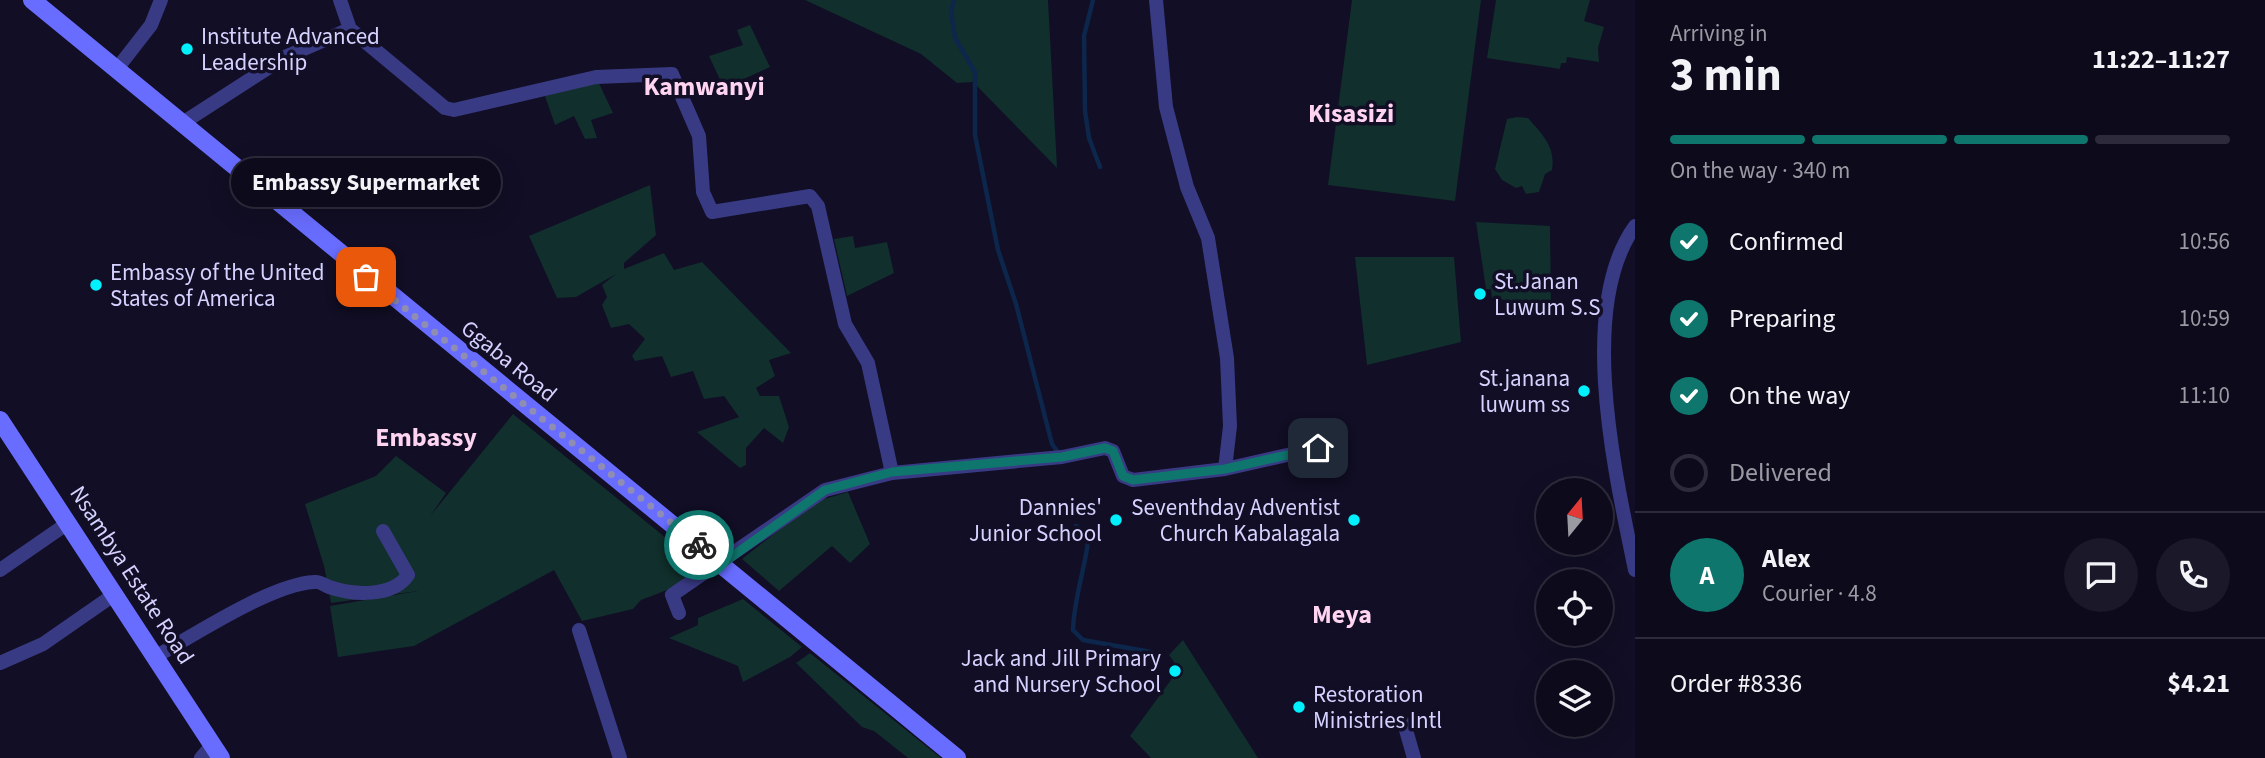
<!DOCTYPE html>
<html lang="en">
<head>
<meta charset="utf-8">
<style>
  :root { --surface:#0d0a1c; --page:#1b1829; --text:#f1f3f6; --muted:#9a9aa3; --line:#2d2b3b; --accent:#0f766e }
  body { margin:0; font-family:"Source Sans 3",sans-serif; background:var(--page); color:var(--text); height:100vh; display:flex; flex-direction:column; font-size:26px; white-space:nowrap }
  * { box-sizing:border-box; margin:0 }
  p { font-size:23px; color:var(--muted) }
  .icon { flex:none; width:38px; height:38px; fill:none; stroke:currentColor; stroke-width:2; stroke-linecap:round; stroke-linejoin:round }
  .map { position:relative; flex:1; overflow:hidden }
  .drawer { display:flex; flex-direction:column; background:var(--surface); width:630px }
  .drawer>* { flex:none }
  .needle { width:46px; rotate:18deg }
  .fabs { position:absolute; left:1536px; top:478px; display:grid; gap:14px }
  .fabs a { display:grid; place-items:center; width:77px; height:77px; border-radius:50%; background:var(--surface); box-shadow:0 7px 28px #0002,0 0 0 2px var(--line); font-size:35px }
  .pin { position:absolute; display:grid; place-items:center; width:60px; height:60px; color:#fff; margin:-30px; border-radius:14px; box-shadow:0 4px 10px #0006 }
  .courier { position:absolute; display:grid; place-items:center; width:70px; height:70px; margin:-35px; border:5px solid #0f766e; border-radius:50%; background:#fff; color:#222; box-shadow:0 2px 9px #0007 }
  .bubble { position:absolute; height:49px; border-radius:24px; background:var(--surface); box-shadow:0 7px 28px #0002,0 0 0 2px var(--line); font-size:23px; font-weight:700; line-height:49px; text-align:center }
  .overview em { font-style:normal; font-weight:700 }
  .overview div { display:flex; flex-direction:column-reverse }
  .overview { display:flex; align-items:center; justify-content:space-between; height:119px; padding:0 35px }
  h1 { font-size:46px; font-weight:700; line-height:52px }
  .bar { display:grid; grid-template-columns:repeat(4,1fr); gap:10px 7px; align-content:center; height:84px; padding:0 35px }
  .bar i { height:9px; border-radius:5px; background:var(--line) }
  .bar .current { background:var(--accent) }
  .bar p { grid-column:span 4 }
  .line { display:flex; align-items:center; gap:18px; padding:0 35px; border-top:2px solid var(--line) }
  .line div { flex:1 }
  .round { display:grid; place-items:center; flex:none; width:74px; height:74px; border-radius:37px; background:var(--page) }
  ol { padding:0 35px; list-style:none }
  li { display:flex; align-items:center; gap:21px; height:77px }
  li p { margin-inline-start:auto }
  li .icon { padding:7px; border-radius:50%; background:var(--accent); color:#fff; stroke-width:4 }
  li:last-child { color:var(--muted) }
  li i { width:38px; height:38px; border:4px solid var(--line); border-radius:50% }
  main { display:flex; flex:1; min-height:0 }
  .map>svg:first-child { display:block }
  .green { fill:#112f2c }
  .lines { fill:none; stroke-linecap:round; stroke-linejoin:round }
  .stream { stroke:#0c274b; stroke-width:4.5 }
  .street { stroke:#393a84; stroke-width:14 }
  .secondary { stroke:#696dff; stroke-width:18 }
  .done { stroke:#908db3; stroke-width:7; stroke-dasharray:0 12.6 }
  .route { stroke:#0f766e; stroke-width:9 }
  .poi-dot { fill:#00f0fd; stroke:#110e25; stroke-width:2.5 }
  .labels { text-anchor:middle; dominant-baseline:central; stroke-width:7; stroke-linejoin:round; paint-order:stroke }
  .poi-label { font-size:23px; fill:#d5d2ff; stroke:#110e25; text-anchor:start }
  .street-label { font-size:23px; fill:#d5d2ff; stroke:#110e25 }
  .quarter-label { font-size:26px; font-weight:bold; fill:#ffd4f1; stroke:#110e25 }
</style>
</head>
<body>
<main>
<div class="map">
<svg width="1635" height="758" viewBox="0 0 1635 758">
  <rect width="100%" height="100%" fill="#110e25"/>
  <!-- green -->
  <path class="green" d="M805 0H1048L1057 168 973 82 957 83 921 54Z
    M1352 0H1481L1455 201 1328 185Z
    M1496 0H1590L1584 21 1604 27 1598 48 1599 62 1567 57 1566 63H1561L1560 69 1487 58Z
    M750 25 770 67 733 84 730 80 722 84 709 56 743 45 737 30Z
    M597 79 613 113 591 120 597 138 585 139 574 116 555 125 545 96Z
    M1517 117 1528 118C1542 134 1556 147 1552 170L1545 174 1539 192 1526 194 1522 186 1516 188 1502 180 1495 169 1507 119Z
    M650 185 656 235 624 263V269L664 253 674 270 702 262 791 353 769 360 775 376 756 388 760 396H779L789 427 783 443 764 428 746 448V465L740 468 697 432 739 417 724 396 704 399 693 371 671 377 662 356 635 361 632 356 645 339 629 324 611 328 602 305 607 297 602 285 616 274 576 297 557 298 529 236Z
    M1476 222 1550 226 1551 307 1492 298 1491 289H1486Z
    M853 236 855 248 887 242 894 273 847 296 834 239Z
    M1355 257H1454L1461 342 1367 365Z
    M513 414 697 563 688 582 641 600 633 609 582 621 554 570 414 646 338 657 330 606 418 591 331 603 324 566 305 504 376 476 396 456 446 493 431 515Z
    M848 492 870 544 850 563 832 546 779 591 742 559 814 502Z
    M743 599 802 647 790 657 743 682 738 666 669 638 698 625V618Z
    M1183 640 1258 758H1151L1130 736 1179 669 1169 655Z
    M810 653 941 758H908L874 731 862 727 796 663Z"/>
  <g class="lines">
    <!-- stream -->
    <path class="stream" d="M954 0 951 11 955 38 975 72V135L998 250 1016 304 1052 444 1060 455
      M1093 0 1084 36 1085 111 1089 138 1100 167
      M1076 526 1089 534C1086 567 1074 596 1073 630L1083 640 1151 652"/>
    <!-- street -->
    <path class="street" d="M340 0 350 29
      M116 70 151 25 161 0
      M181 124 285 57 350 29 445 108 454 110 596 77 672 74 699 136 703 192 712 212 810 196 818 206 845 324 868 363 892 473
      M1635 226C1576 308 1616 477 1635 570
      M1225 469 1318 448
      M0 570 68 523
      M679 613 672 595 825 490 892 473 1062 457 1105 448 1113 451 1123 476 1133 480 1225 469 1230 426 1227 358 1208 238 1187 187 1166 107 1156 0
      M579 630 620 758
      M155 657C194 635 272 584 314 582 320 581 324 585 329 587 353 595 392 598 408 575L383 531
      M0 663 43 644 115 594
      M1404 723 1414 758
      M201 758 212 745"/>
    <!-- secondary -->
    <path class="secondary" d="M32 0 957 758
      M0 420 221 758"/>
  </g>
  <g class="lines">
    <!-- done -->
    <path class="done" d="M366 277 699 545"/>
    <!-- route -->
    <path class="route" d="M699 545 723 563 825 490 892 472 1062 457 1105 448 1113 451 1123 476 1133 480 1225 469 1318 448"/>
  </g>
  <!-- markers -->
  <g class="poi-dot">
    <circle cx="187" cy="49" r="7"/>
    <circle cx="96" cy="285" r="7"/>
    <circle cx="1480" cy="294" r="7"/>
    <circle cx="1584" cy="391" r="7"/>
    <circle cx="1116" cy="520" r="7"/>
    <circle cx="1354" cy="520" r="7"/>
    <circle cx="1175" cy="671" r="7"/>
    <circle cx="1299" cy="707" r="7"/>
  </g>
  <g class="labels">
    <!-- poi labels -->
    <g class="poi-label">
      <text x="201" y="36">Institute Advanced<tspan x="201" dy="26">Leadership</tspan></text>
      <text x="110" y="272">Embassy of the United<tspan x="110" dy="26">States of America</tspan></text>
      <text x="1494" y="281">St.Janan<tspan x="1494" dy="26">Luwum S.S</tspan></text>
      <text x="1570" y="378" text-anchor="end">St.janana<tspan x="1570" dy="26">luwum ss</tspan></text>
      <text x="1102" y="507" text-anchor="end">Dannies'<tspan x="1102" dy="26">Junior School</tspan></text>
      <text x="1340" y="507" text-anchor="end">Seventhday Adventist<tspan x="1340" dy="26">Church Kabalagala</tspan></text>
      <text x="1161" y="658" text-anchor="end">Jack and Jill Primary<tspan x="1161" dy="26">and Nursery School</tspan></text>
      <text x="1313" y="694">Restoration<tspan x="1313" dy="26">Ministries Intl</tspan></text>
    </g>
    <!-- street labels -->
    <g class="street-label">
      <text transform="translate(509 361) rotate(39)">Ggaba Road</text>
      <text transform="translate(132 575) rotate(57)">Nsambya Estate Road</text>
    </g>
    <!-- quarter labels -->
    <g class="quarter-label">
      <text x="704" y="86">Kamwanyi</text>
      <text x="1351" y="113">Kisasizi</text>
      <text x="426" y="437">Embassy</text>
      <text x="1342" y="614">Meya</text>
    </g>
  </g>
</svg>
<div class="fabs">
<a><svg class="needle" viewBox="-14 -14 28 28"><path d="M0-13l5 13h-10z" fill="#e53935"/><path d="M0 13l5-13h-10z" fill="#9a9aa3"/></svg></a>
<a><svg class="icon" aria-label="locate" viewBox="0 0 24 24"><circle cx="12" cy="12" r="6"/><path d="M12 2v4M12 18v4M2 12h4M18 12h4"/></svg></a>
<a><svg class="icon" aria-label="layers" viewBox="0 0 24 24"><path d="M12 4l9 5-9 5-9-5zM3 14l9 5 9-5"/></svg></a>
</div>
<div class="pin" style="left:366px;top:277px;background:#ea580c"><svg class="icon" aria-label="bag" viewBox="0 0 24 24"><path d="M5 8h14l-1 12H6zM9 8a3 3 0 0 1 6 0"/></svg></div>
<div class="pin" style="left:1318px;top:448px;background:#1f2937"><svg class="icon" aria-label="home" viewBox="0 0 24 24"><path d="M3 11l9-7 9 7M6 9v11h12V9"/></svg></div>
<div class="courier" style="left:699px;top:545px"><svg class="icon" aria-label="bike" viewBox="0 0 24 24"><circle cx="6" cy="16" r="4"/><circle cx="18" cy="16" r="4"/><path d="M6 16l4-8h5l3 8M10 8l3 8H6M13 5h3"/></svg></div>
<div class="bubble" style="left:231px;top:158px;width:270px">Embassy Supermarket</div>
</div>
<section class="drawer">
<div class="overview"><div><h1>3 min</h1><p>Arriving in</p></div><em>11:22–11:27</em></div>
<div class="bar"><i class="current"></i><i class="current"></i><i class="current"></i><i></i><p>On the way · 340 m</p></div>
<ol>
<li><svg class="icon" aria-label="check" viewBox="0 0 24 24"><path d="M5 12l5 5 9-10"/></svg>Confirmed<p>10:56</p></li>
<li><svg class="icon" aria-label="check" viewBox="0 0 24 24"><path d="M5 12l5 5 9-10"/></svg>Preparing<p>10:59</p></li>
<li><svg class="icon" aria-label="check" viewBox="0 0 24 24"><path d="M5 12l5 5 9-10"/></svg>On the way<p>11:10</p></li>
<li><i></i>Delivered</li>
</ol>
<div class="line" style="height:126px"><b class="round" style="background:var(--accent);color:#fff">A</b><div><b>Alex</b><p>Courier · 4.8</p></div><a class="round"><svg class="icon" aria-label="chat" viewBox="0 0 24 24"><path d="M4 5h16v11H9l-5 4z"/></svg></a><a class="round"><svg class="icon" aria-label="phone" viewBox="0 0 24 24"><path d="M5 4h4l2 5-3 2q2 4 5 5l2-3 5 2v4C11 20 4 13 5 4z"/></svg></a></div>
<div class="line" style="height:91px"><div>Order #8336</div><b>$4.21</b></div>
</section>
</main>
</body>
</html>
